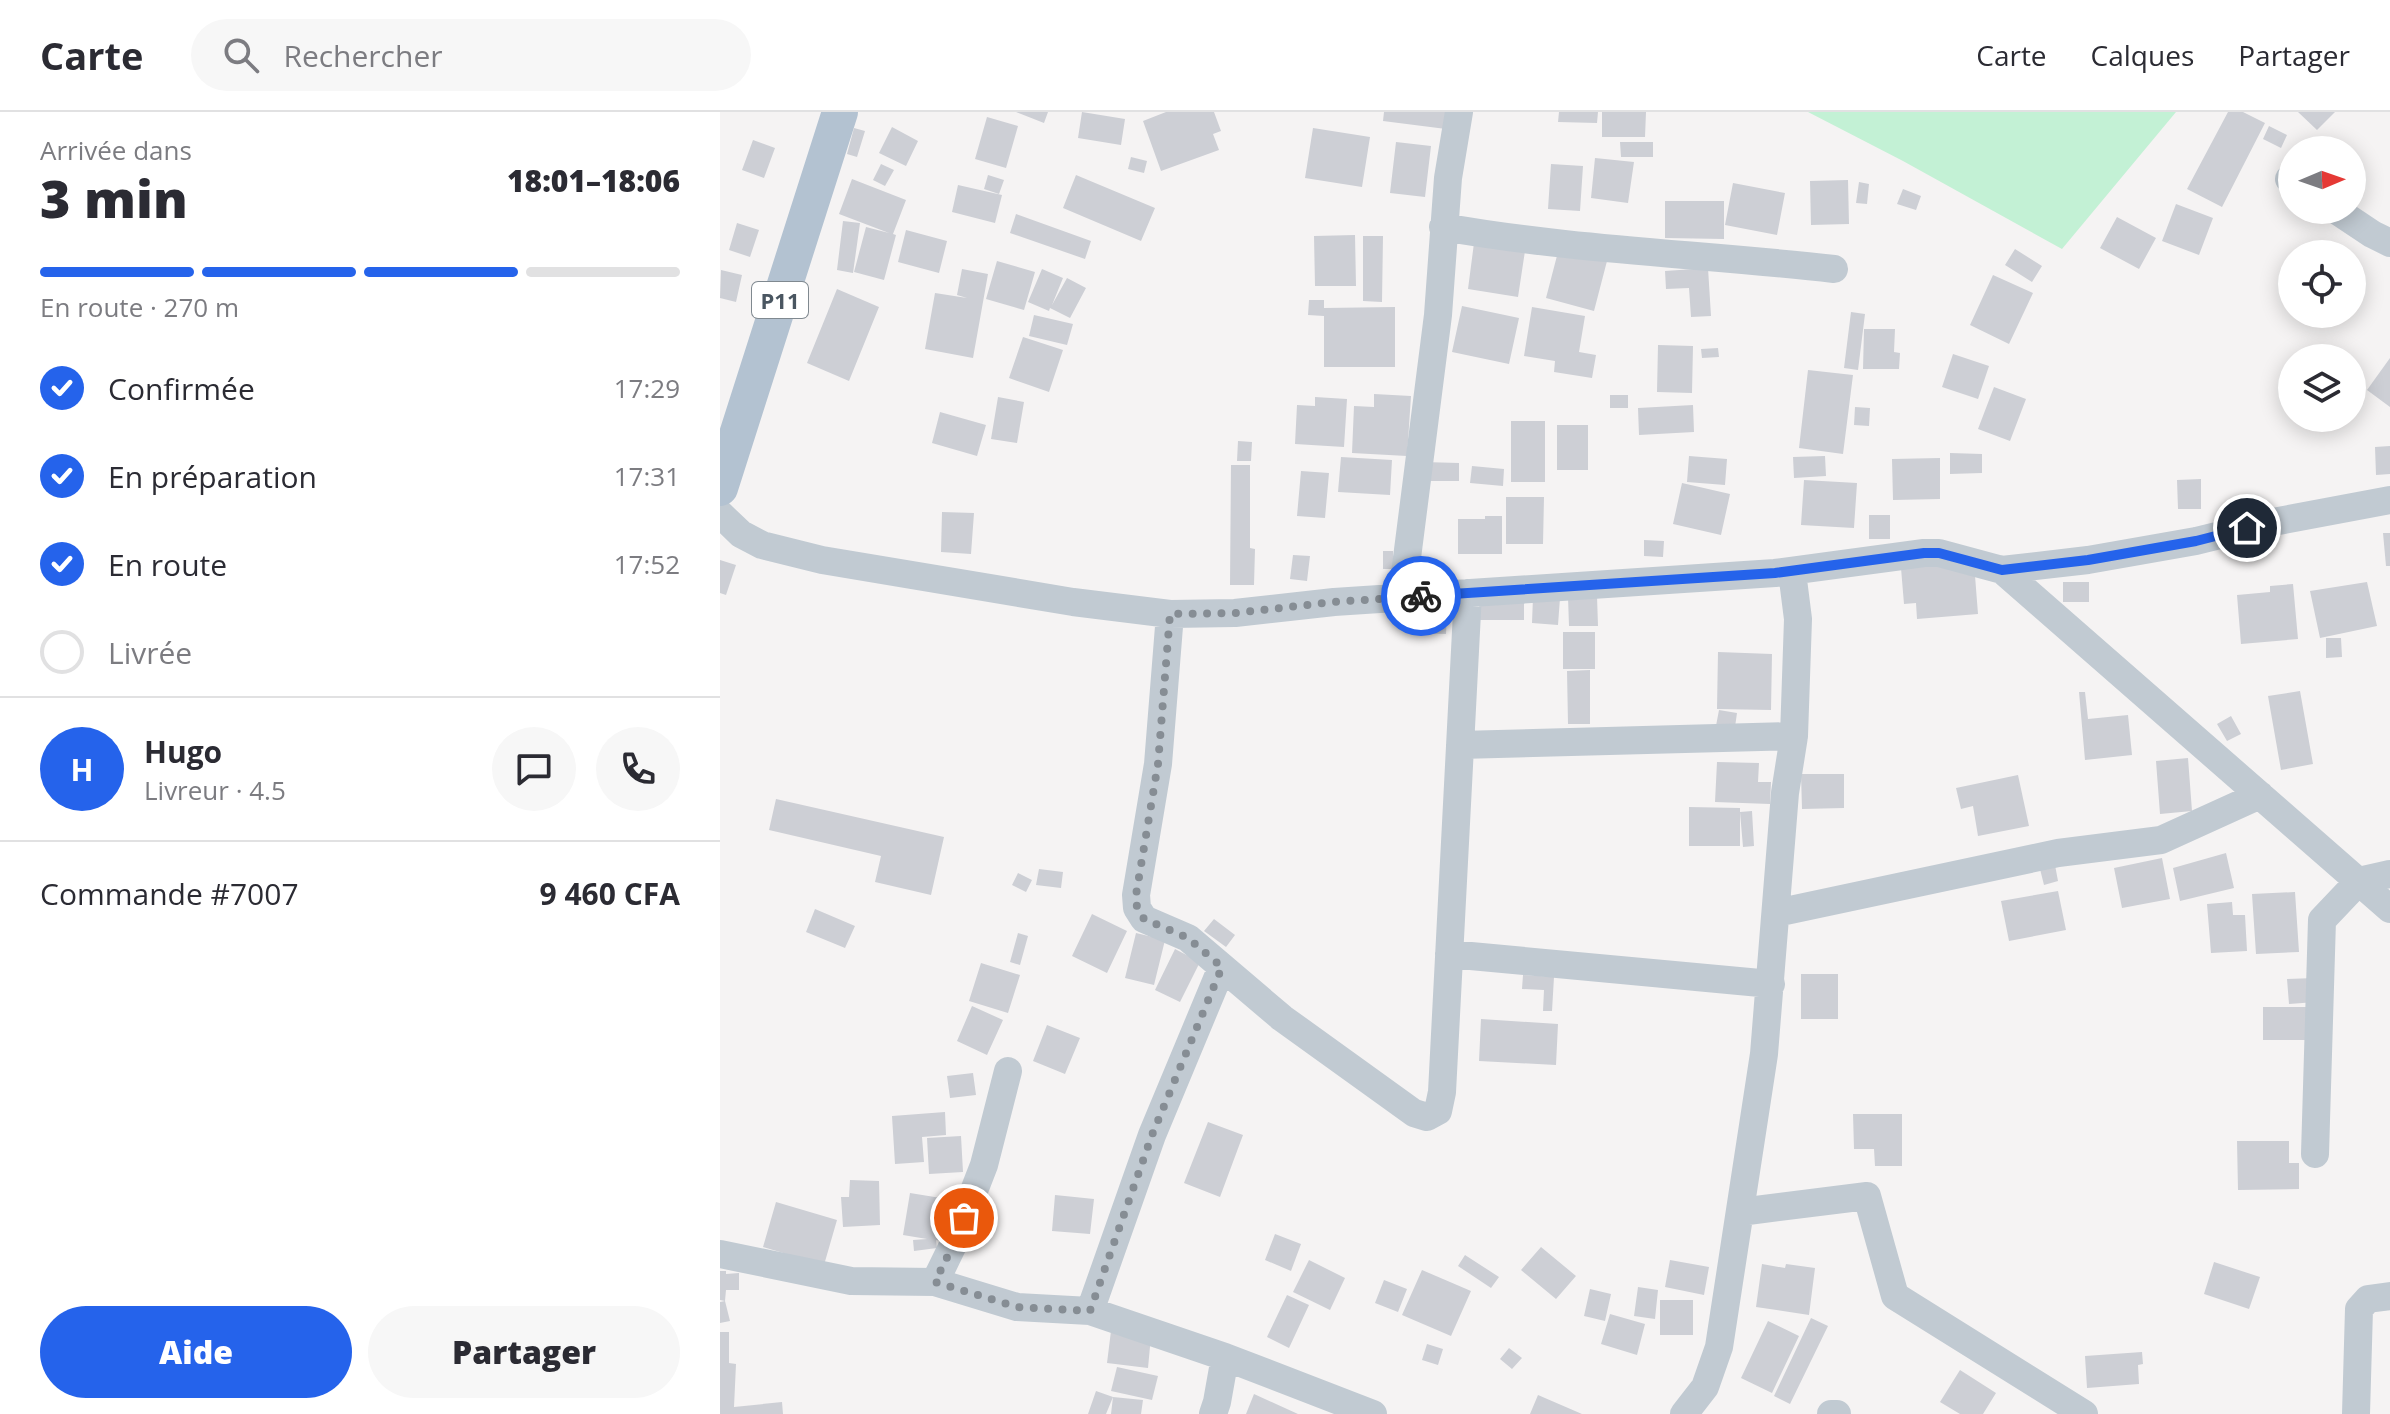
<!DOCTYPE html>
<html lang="fr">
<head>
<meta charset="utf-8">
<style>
  :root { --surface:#fff; --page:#f7f7f7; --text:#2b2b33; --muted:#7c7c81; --line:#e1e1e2; --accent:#2563eb }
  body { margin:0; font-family:"Open Sans",sans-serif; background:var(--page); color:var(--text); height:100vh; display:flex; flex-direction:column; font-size:30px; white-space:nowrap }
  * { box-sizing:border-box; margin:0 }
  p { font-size:26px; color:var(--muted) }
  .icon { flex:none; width:44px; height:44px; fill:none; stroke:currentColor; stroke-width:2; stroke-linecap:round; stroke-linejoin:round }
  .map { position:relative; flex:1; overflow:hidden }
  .details { display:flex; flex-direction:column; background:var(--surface); width:720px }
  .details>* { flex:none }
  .needle { width:52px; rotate:88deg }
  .tools { position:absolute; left:1558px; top:24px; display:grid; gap:16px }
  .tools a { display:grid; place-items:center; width:88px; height:88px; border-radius:50%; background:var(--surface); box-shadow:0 4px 20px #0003; font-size:40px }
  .pin { position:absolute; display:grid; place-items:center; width:68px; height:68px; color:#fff; margin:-34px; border:4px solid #fff; border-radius:50%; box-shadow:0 2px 8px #0007 }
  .courier { position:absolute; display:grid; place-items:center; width:80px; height:80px; margin:-40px; border:6px solid #2563eb; border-radius:50%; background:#fff; color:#222; box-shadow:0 2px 10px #0007 }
  .summary em { font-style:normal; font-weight:800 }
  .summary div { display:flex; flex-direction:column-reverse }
  .summary { display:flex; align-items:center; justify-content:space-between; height:136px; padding:0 40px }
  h1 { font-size:52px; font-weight:800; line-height:60px }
  .bar { display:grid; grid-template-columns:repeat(4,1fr); gap:12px 8px; align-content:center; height:96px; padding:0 40px }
  .bar i { height:10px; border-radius:6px; background:var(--line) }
  .bar .active { background:var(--accent) }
  .bar p { grid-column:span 4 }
  .line { display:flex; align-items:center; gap:20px; padding:0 40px; border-top:2px solid var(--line) }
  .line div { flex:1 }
  .round { display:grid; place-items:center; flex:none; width:84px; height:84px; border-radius:42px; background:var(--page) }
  ol { padding:0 40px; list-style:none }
  li { display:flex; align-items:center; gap:24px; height:88px }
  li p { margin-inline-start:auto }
  li .icon { padding:8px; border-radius:50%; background:var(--accent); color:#fff; stroke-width:4 }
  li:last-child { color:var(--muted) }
  li i { width:44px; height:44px; border:4px solid var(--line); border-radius:50% }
  .primary-button { display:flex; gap:16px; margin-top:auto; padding:16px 40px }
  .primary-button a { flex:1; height:92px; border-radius:48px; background:var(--accent); color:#fff; font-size:32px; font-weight:800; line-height:92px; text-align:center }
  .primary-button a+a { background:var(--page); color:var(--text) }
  header { display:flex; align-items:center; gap:48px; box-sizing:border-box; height:112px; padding:0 40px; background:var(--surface); border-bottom:2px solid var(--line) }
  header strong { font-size:38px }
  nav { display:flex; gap:44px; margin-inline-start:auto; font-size:28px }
  .search { width:560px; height:72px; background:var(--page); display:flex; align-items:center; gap:20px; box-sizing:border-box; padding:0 28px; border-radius:44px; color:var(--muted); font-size:30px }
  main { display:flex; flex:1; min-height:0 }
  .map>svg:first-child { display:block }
  .green { fill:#c3f1d5 }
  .building { fill:#cdcfd5 }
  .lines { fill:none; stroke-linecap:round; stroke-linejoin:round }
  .minor { stroke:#c1cad2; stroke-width:28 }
  .major { stroke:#b3c2d1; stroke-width:36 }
  .done { stroke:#868d94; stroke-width:8; stroke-dasharray:0 14.4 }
  .route { stroke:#2563eb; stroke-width:10 }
  .labels { text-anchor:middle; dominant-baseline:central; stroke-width:6; stroke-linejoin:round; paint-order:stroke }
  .shield { fill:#fff; stroke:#808990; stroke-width:2 }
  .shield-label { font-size:22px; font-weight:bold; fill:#4a5661 }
</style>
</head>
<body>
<header>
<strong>Carte</strong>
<div class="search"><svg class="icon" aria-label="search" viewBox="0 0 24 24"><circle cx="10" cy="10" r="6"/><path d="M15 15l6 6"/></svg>Rechercher</div>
<nav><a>Carte</a><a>Calques</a><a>Partager</a></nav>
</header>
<main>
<section class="details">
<div class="summary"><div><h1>3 min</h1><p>Arrivée dans</p></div><em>18:01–18:06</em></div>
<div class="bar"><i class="active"></i><i class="active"></i><i class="active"></i><i></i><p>En route · 270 m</p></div>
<ol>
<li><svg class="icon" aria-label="check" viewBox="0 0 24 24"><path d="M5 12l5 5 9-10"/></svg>Confirmée<p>17:29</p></li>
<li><svg class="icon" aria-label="check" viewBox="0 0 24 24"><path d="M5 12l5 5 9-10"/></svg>En préparation<p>17:31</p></li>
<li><svg class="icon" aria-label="check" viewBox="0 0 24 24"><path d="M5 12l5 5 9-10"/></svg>En route<p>17:52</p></li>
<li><i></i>Livrée</li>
</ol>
<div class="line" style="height:144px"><b class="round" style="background:var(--accent);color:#fff">H</b><div><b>Hugo</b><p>Livreur · 4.5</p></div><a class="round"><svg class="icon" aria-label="chat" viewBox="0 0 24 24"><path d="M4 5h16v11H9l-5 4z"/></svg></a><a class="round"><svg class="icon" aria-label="phone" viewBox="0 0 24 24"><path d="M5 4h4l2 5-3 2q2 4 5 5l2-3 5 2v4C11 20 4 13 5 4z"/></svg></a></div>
<div class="line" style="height:104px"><div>Commande #7007</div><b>9 460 CFA</b></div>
<div class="primary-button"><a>Aide</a><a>Partager</a></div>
</section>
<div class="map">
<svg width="1670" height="1302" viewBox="0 0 1670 1302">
  <rect width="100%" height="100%" fill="#f5f3f3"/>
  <!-- green -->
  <path class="green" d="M1088 0H1456L1342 137 1183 49Z"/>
  <!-- building -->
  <path class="building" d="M296 0H328L324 11Z
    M362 0 405 7 401 33 358 26Z
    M446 0H494L501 19 493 22 499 38 441 59 423 9Z
    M664 0H727L726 17 663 9Z
    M839 0H878L877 11 838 10Z
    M882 0H926L925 25H882Z
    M1508 0H1523L1545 11 1502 95 1467 77Z
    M1578 0H1615L1597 18Z
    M267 5 298 14 286 56 255 47Z
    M1549 14 1567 23 1561 36 1543 27Z
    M172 15 198 29 186 54 159 41Z
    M134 16 145 19 137 45 127 42Z
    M593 16 650 25 642 75 585 66Z
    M33 28 55 36 44 66 22 58Z
    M676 30 711 34 705 85 670 81Z
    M900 30H933V45H901Z
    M411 45 427 49 424 61 408 57Z
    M875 46 914 50 908 91 871 86Z
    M161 52 174 58 165 74 153 68Z
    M831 52 863 54 860 99 828 97Z
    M268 63 284 68 279 82 264 77Z
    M356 63 435 96 421 129 343 96Z
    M132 67 186 88 173 122 176 123 164 168 134 160 146 115 169 121 119 102Z
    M1128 68 1129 112 1091 113 1090 69Z
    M1139 70 1149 72 1147 92 1136 91Z
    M1013 71 1065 81 1057 123 1005 113Z
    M238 73 282 83 275 111 232 100Z
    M1183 77 1201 84 1196 98 1177 92Z
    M945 89H1004V127L945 126Z
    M1456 92 1493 106 1479 143 1442 129Z
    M296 102 371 129 365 147 290 121Z
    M1397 105 1436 126 1419 157 1380 136Z
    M123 109 140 111 133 161 117 158Z
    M17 111 39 118 30 145 9 138Z
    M186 118 227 129 219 161 178 150Z
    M635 123 636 174H595L594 124Z
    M643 124H663L662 190 643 189Z
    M754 131 805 139 798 185 748 177Z
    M839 136 887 149 874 199 826 186Z
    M1295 137 1322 154 1312 170 1285 153Z
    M277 149 315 160 304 198 266 187Z
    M988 156 991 204 971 205 969 176 946 177 945 159Z
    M242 157 268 162 253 246 205 237 215 181 247 186 237 183Z
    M322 157 343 166 332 193 347 166 366 176 350 206 330 196 329 199 308 190Z
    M1 158 22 163 16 190 0 186Z
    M1273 163 1313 181 1289 232 1250 213Z
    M117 177 159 195 129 269 87 251Z
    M589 188H604V196L675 195V255H604V204L588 203Z
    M742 194 799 206 789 252 732 240Z
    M812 195 865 204 859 240 876 243 872 266 834 260 835 249 804 244Z
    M1131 200 1145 202 1138 258 1124 256Z
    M314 203 353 212 347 233 309 224Z
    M1144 217H1175L1174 240 1180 241 1179 257H1143Z
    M303 225 343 238 329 280 289 266Z
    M938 233 973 234 972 281 937 280Z
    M998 236 999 245 982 246 981 237Z
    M1233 242 1269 254 1258 287 1222 275Z
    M1670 246V295L1647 278Z
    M1088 258 1133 263 1123 342 1079 336Z
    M1274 275 1306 287 1290 329 1258 317Z
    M654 282 691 284 687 344 632 341 634 294 654 295Z
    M890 283H908V296H890Z
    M278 285 304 290 297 331 271 327Z
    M595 285 627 287 624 335 575 332 577 293 595 294Z
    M973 293 974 320 919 323 918 296Z
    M1135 295 1150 296 1149 314 1134 313Z
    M220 300 266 313 257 344 212 331Z
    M791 309H825V370H791Z
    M837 313H868V358H837Z
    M518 329 532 330 531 349H517Z
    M1670 334V362L1656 363 1655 335Z
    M1230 341 1262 342V361L1230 362Z
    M969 344 1007 347 1005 373 967 370Z
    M1105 344 1106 364 1074 366 1073 345Z
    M621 345 672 348 670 383 618 380Z
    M1220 346V387L1173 388 1172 347Z
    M703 350 739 351V369H703Z
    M511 353H530V436L535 437 534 473H510Z
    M752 354 784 357 783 374 750 371Z
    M581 359 609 361 605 406 577 404Z
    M1481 367V397H1458L1457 368Z
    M1084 368 1137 371 1134 416 1081 413Z
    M962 371 1010 382 1001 423 953 412Z
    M786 385H824L823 432H786Z
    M222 400 254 401 251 442 221 440Z
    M1149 403H1170V427H1149Z
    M765 404H782V442H738V407H765Z
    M1663 421H1670V454H1666Z
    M924 428 944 429 943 445 924 444Z
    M663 439H673V457H663Z
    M573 443 590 444 587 469 570 467Z
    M0 448 16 453 6 483 0 481Z
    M1254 451 1258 502 1197 507 1196 491 1184 492 1181 456Z
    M1343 470H1369V490H1343Z
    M1647 470 1657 514 1600 526 1590 479Z
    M1573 472 1578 527 1521 532 1517 483 1550 480V474Z
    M877 484 878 514H849L848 485Z
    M813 485 840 486 838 513 812 511Z
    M804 489V508H760L759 490Z
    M694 500 727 501 726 522 693 521Z
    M843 520H875V557H843Z
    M1606 526H1621L1622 545 1606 546Z
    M998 540 1052 542 1051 598 997 597Z
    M870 558V612H848L847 559Z
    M1580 579 1593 652 1561 658 1548 584Z
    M1359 580H1365L1368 607 1408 603 1412 643 1365 648Z
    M999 598 1017 601 1014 622 995 619Z
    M1511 604 1521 622 1507 629 1497 612Z
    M1468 646 1472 699 1440 702 1436 649Z
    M997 650 1039 651 1038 670H1051L1050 692 995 690Z
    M1081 662H1124V696L1082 697Z
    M1298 663 1309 714 1258 724 1253 694 1241 697 1236 676Z
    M56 687 224 725 211 783 155 770 161 744 49 718Z
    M969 695 1020 696V734H969Z
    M1032 699 1034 734 1023 735 1020 700Z
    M1506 741 1514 776 1460 789 1453 756Z
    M1442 746 1450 787 1402 796 1394 756Z
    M1335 753 1338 769 1324 773 1320 757Z
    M319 757 343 760 341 776 316 773Z
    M298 761 312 768 306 780 292 773Z
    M1338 779 1346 818 1289 829 1281 789Z
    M1575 780 1579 840 1536 842 1532 782Z
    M1512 790 1513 803H1525L1527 839 1491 841 1487 792Z
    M95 797 135 814 125 836 86 820Z
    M372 802 407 819 387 861 352 844Z
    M494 807 515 823 506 835 484 819Z
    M298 821 308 824 300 853 290 850Z
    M416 821 445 828 434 873 405 866Z
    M455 837 480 850 460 890 435 878Z
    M261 851 300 863 288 901 249 889Z
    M1081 862H1118V907H1081Z
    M803 863 834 865 832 899H823L824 878 802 877Z
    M1595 866 1596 890 1569 892 1567 867Z
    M252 894 283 908 267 943 237 929Z
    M1543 895H1598V928H1543Z
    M761 907 838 912 836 953 759 949Z
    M327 913 360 926 345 962 313 949Z
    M253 961 256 983 230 986 227 964Z
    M225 1000 226 1023 202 1025 204 1050 175 1052 172 1004Z
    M1133 1002H1182V1054H1155L1154 1037H1134Z
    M488 1010 523 1023 500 1085 464 1071Z
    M241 1024 243 1060 209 1062 207 1026Z
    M1517 1029H1569V1051H1579V1077L1518 1078Z
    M130 1068 159 1069 160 1113 123 1115 121 1085H129Z
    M190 1081 227 1087 220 1129 216 1128 217 1136 194 1139 193 1128 207 1127 183 1123Z
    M335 1083 374 1087 370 1122 332 1119Z
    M56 1090 117 1108 104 1153 43 1135Z
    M555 1122 581 1132 571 1159 545 1148Z
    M821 1135 856 1164 836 1187 801 1158Z
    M745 1143 779 1165 771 1176 738 1154Z
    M589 1148 625 1166 610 1198 573 1180Z
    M950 1148 989 1155 984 1183 945 1175Z
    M1494 1150 1540 1165 1529 1197 1484 1182Z
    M1042 1152 1065 1156 1066 1152 1095 1156 1089 1203 1036 1195Z
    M702 1158 751 1179 731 1224 682 1203Z
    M0 1159H6V1162L19 1161V1178H6L5 1189 10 1209 0 1211V1190L5 1189 0 1188Z
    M664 1168 687 1177 678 1200 655 1191Z
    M918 1175 938 1178 935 1207 914 1204Z
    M870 1177 891 1182 885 1209 864 1204Z
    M567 1183 589 1193 569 1236 547 1225Z
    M940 1188H973V1223H940Z
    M890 1202 925 1212 917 1243 881 1232Z
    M1091 1206 1108 1214 1070 1292 1054 1284Z
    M1048 1209 1079 1224 1052 1281 1021 1266Z
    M391 1219 431 1224 428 1256 387 1251Z
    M0 1220H9V1251L16 1252 14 1295 62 1290 63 1302H0Z
    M707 1232 723 1237 718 1253 702 1248Z
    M789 1236 802 1246 792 1257 780 1247Z
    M1422 1240 1423 1252 1418 1253 1419 1272 1367 1276 1365 1244Z
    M397 1255 438 1264 432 1288 391 1279Z
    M1240 1258 1276 1281 1263 1302H1240L1220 1290Z
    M376 1279 393 1285 423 1288 421 1302H391L393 1285 386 1302H368Z
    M534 1282 578 1302H526Z
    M818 1283 862 1302H810Z"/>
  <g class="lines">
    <!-- minor -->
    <path class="minor" d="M1569 67 1572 69
      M1616 98 1652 122 1670 131
      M723 115C852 138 984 142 1114 157
      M0 402 21 422 42 433 102 448 353 490 450 502 515 501 614 490 1055 461 1204 441H1219L1282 458 1368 448 1476 429 1553 410 1670 388
      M1282 458 1670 797
      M682 485 718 203 728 66 739 0
      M450 502 438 652 416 783 417 796 424 807 468 826 562 906 694 1001 707 1005 718 999 722 980 748 481
      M740 633 1074 624
      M1056 801 1338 741 1441 728 1540 683
      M729 842 1051 872
      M1595 1042 1602 808 1639 769 1670 762
      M1020 1100 1147 1084 1175 1184 1364 1302
      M0 1142 131 1169 215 1170 233 1133 264 1053 288 959
      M215 1170 297 1195 370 1199 505 1245 653 1302
      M370 1199 432 1023 502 855
      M493 1302 497 1290 505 1245
      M964 1302 985 1275 999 1235 1044 942 1065 681 1074 624 1078 507 1072 460
      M1111 1302H1117
      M1636 1302 1639 1197 1648 1187 1670 1184"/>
    <!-- major -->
    <path class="major" d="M0 376 120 0"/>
  </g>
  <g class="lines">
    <!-- done -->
    <path class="done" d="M244 1106 233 1133 215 1170 297 1195 370 1199 432 1023 502 855 468 826 424 807 417 796 416 783 438 652 450 502 515 501 614 490 701 484"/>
    <!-- route -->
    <path class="route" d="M701 484 1055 461 1204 441H1219L1282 458 1368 448 1476 429 1527 416"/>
  </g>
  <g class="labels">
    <!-- shield labels -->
    <rect class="shield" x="32" y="170" width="56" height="36" rx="6"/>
    <g class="shield-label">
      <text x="60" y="188">P11</text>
    </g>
  </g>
</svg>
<div class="tools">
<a><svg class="needle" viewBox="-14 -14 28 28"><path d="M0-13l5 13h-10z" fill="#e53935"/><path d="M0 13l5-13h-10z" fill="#7c7c81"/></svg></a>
<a><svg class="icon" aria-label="locate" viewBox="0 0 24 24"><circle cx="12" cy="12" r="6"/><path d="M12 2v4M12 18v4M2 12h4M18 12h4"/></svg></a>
<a><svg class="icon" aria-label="layers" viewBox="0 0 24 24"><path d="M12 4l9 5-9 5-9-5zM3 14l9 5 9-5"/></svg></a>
</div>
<div class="pin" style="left:244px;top:1106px;background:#ea580c"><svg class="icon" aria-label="bag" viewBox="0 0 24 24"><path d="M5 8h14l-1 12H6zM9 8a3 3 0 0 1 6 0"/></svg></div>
<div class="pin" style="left:1527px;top:416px;background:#1f2937"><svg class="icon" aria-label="home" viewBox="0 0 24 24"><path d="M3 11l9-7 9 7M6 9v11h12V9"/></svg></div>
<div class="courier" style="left:701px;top:484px"><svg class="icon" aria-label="bike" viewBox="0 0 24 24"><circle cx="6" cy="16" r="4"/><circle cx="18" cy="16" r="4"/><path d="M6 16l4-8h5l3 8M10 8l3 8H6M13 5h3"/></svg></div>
</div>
</main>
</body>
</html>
